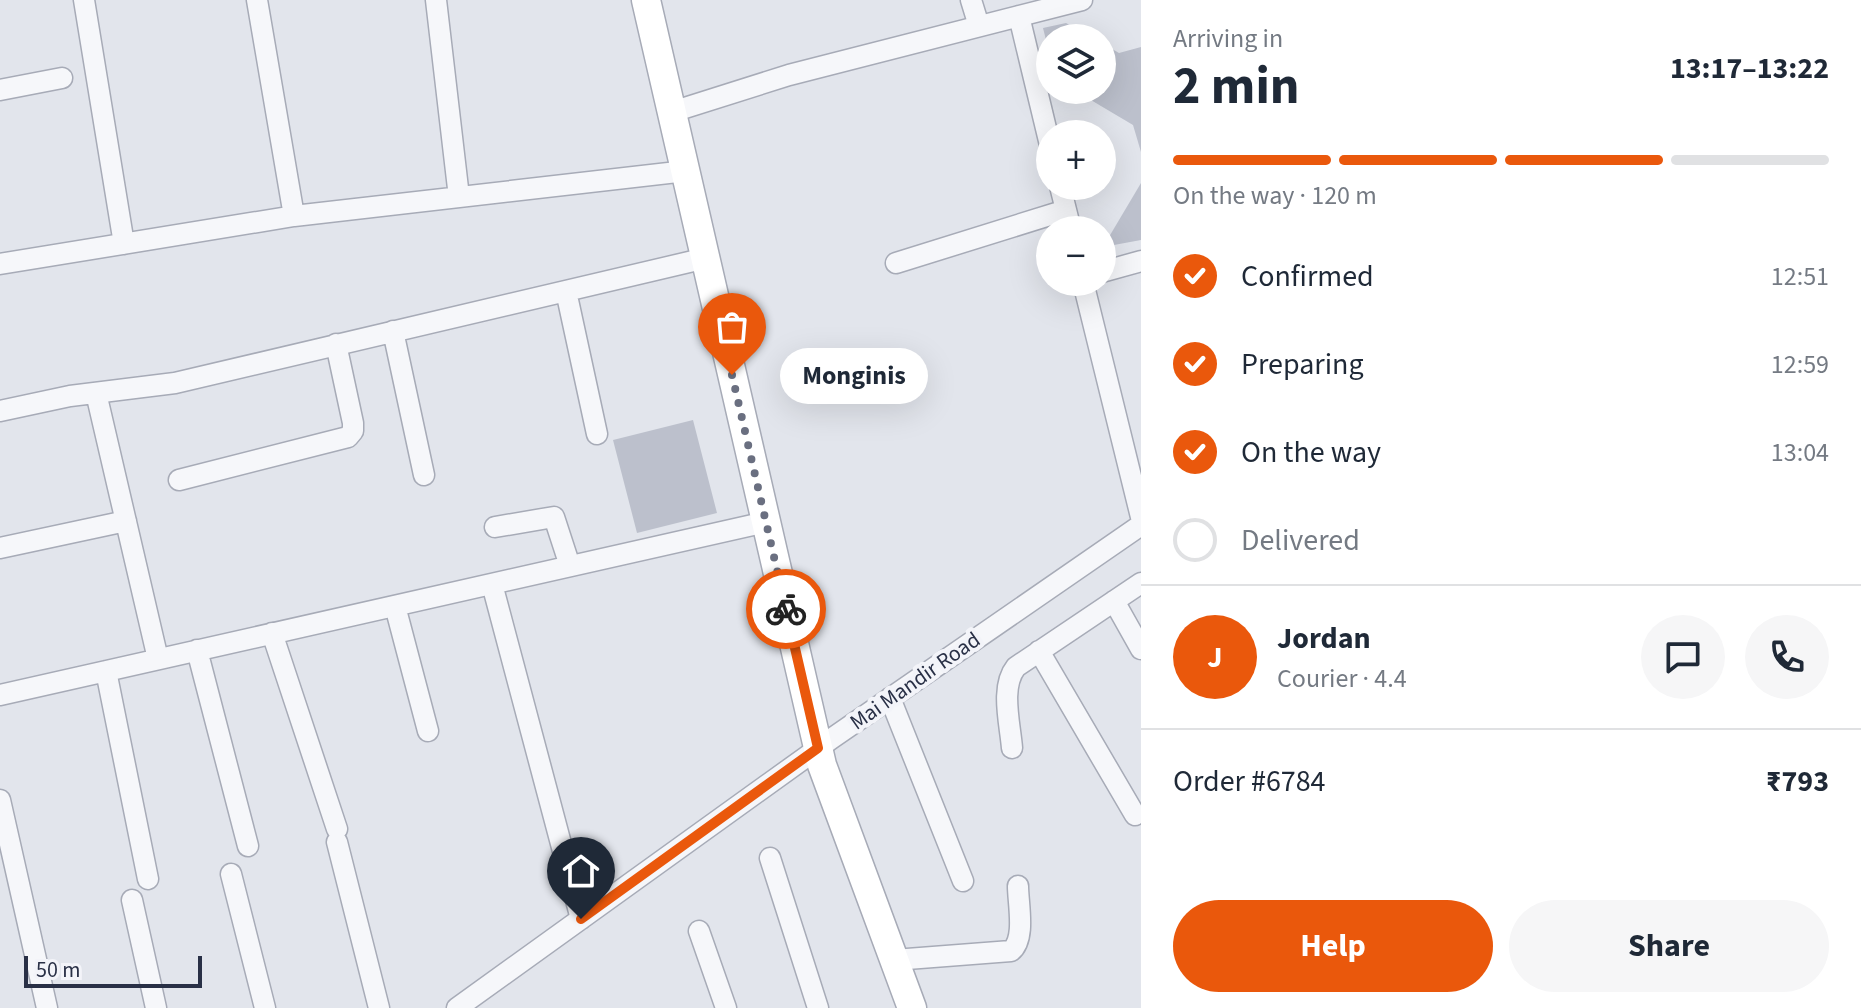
<!DOCTYPE html>
<html lang="en">
<head>
<meta charset="utf-8">
<style>
  :root { --surface:#fff; --page:#f6f6f7; --text:#1f2937; --muted:#747a83; --line:#e0e1e3; --accent:#ea580c }
  body { margin:0; font-family:"Source Sans 3",sans-serif; background:var(--page); color:var(--text); height:100vh; display:flex; flex-direction:column; font-size:30px; white-space:nowrap }
  * { box-sizing:border-box; margin:0 }
  p { font-size:26px; color:var(--muted) }
  .icon { flex:none; width:44px; height:44px; fill:none; stroke:currentColor; stroke-width:2; stroke-linecap:round; stroke-linejoin:round }
  .map { position:relative; flex:1; overflow:hidden }
  .panel { display:flex; flex-direction:column; background:var(--surface); width:720px }
  .panel>* { flex:none }
  .tools { position:absolute; left:1036px; top:24px; display:grid; gap:16px }
  .tools a { display:grid; place-items:center; width:80px; height:80px; border-radius:50%; background:var(--surface); box-shadow:0 8px 32px #0002; font-size:40px }
  .scale { position:absolute; left:24px; bottom:20px; width:178px; box-sizing:border-box; padding-left:8px; border:4px solid #293046; border-top:0; font-size:22px; line-height:28px; white-space:nowrap; color:#293046; -webkit-text-stroke:6px #f3f4f9; paint-order:stroke }
  .pin { position:absolute; display:grid; place-items:center; width:68px; height:68px; color:#fff; margin:-82px -34px; border-radius:50% 50% 50% 0; rotate:-45deg; box-shadow:0 0 8px #0007 }
  .pin .icon { rotate:45deg }
  .courier { position:absolute; display:grid; place-items:center; width:80px; height:80px; margin:-40px; border:6px solid #ea580c; border-radius:50%; background:#fff; color:#222; box-shadow:0 2px 10px #0007 }
  .bubble { position:absolute; height:56px; border-radius:28px; background:var(--surface); box-shadow:0 8px 32px #0002; font-size:26px; font-weight:700; line-height:56px; text-align:center }
  .overview em { font-style:normal; font-weight:700 }
  .overview div { display:flex; flex-direction:column-reverse }
  .overview { display:flex; align-items:center; justify-content:space-between; height:136px; padding:0 32px }
  h1 { font-size:52px; font-weight:700; line-height:60px }
  .bar { display:grid; grid-template-columns:repeat(4,1fr); gap:12px 8px; align-content:center; height:96px; padding:0 32px }
  .bar i { height:10px; border-radius:6px; background:var(--line) }
  .bar .active { background:var(--accent) }
  .bar p { grid-column:span 4 }
  .line { display:flex; align-items:center; gap:20px; padding:0 32px; border-top:2px solid var(--line) }
  .line div { flex:1 }
  .round { display:grid; place-items:center; flex:none; width:84px; height:84px; border-radius:42px; background:var(--page) }
  ol { padding:0 32px; list-style:none }
  li { display:flex; align-items:center; gap:24px; height:88px }
  li p { margin-inline-start:auto }
  li .icon { padding:8px; border-radius:50%; background:var(--accent); color:#fff; stroke-width:4 }
  li:last-child { color:var(--muted) }
  li i { width:44px; height:44px; border:4px solid var(--line); border-radius:50% }
  .primary-button { display:flex; gap:16px; margin-top:auto; padding:16px 32px }
  .primary-button a { flex:1; height:92px; border-radius:48px; background:var(--accent); color:#fff; font-size:32px; font-weight:700; line-height:92px; text-align:center }
  .primary-button a+a { background:var(--page); color:var(--text) }
  main { display:flex; flex:1; min-height:0 }
  .map>svg:first-child { display:block }
  .building { fill:#bcc0cc }
  .lines { fill:none; stroke-linecap:round; stroke-linejoin:round }
  .minor-casing { stroke:#a7abb7; stroke-width:23 }
  .secondary-casing { stroke:#a7abb7; stroke-width:31 }
  .minor { stroke:#f6f7fa; stroke-width:20 }
  .secondary { stroke:#fff; stroke-width:28 }
  .done { stroke:#6a6f80; stroke-width:8; stroke-dasharray:0 14.4 }
  .route { stroke:#ea580c; stroke-width:10 }
  .labels { text-anchor:middle; dominant-baseline:central; stroke-width:8; stroke-linejoin:round; paint-order:stroke }
  .street-label { font-size:22px; fill:#293046; stroke:#f3f4f9 }
</style>
</head>
<body>
<main>
<div class="map">
<svg width="1141" height="1008" viewBox="0 0 1141 1008">
  <rect width="100%" height="100%" fill="#e2e5ec"/>
  <!-- building -->
  <path class="building" d="M1066 23 1093 38H1050L1049 52 1043 28Z
    M1102 43 1119 53 1141 47V152L1133 125 1074 90H1102Z
    M1141 183V240L1103 247Z
    M693 420 717 513 637 533 613 440Z"/>
  <g class="lines">
    <defs>
      <path id="minor" d="M84 0 124 244
        M257 0 294 216
        M436 0 459 197
        M971 0 979 26
        M1019 16 1050 145
        M0 90 62 78
        M672 112 789 75 1082 0
        M1060 186 1071 230
        M896 263 1066 210
        M0 264 294 216 686 171
        M1102 272 1141 261
        M1083 282 1141 517
        M566 291 597 434
        M393 331 424 475
        M96 393 158 659
        M0 411 70 396 175 383 706 258
        M179 480 348 437 353 431V423L336 344
        M495 527 554 517 570 566
        M0 548 126 521
        M492 584 581 919
        M1114 601 1141 649
        M395 606 428 731
        M272 633 337 829
        M197 650 248 846
        M1039 651 1135 815
        M106 671 148 879
        M0 695 766 522
        M890 698 963 881
        M1012 748C1010 723 1000 687 1016 667L1141 583
        M0 800 47 1008
        M337 842 379 1008
        M770 858 818 1008
        M231 874 265 1008
        M132 900 156 1008
        M699 931 726 1008
        M894 960 1011 951C1026 939 1018 904 1018 886
        M457 1008 831 739 1141 525"/>
      <path id="secondary" d="M646 0 822 765 912 1008"/>
    </defs>
    <!-- minor casing -->
    <use href="#minor" class="minor-casing"/>
    <!-- secondary casing -->
    <use href="#secondary" class="secondary-casing"/>
    <!-- minor -->
    <use href="#minor" class="minor"/>
    <!-- secondary -->
    <use href="#secondary" class="secondary"/>
  </g>
  <g class="lines">
    <!-- done -->
    <path class="done" d="M732 375 786 609"/>
    <!-- route -->
    <path class="route" d="M581 919 818 748 786 609"/>
  </g>
  <g class="labels">
    <!-- street labels -->
    <g class="street-label">
      <text transform="translate(915 681) rotate(-35)">Mai Mandir Road</text>
    </g>
  </g>
</svg>
<div class="tools">
<a><svg class="icon" aria-label="layers" viewBox="0 0 24 24"><path d="M12 4l9 5-9 5-9-5zM3 14l9 5 9-5"/></svg></a>
<a>+</a>
<a>−</a>
</div>
<div class="scale">50 m</div>
<div class="pin" style="left:732px;top:375px;background:#ea580c"><svg class="icon" aria-label="bag" viewBox="0 0 24 24"><path d="M5 8h14l-1 12H6zM9 8a3 3 0 0 1 6 0"/></svg></div>
<div class="pin" style="left:581px;top:919px;background:#1f2937"><svg class="icon" aria-label="home" viewBox="0 0 24 24"><path d="M3 11l9-7 9 7M6 9v11h12V9"/></svg></div>
<div class="courier" style="left:786px;top:609px"><svg class="icon" aria-label="bike" viewBox="0 0 24 24"><circle cx="6" cy="16" r="4"/><circle cx="18" cy="16" r="4"/><path d="M6 16l4-8h5l3 8M10 8l3 8H6M13 5h3"/></svg></div>
<div class="bubble" style="left:780px;top:348px;width:148px">Monginis</div>
</div>
<section class="panel">
<div class="overview"><div><h1>2 min</h1><p>Arriving in</p></div><em>13:17–13:22</em></div>
<div class="bar"><i class="active"></i><i class="active"></i><i class="active"></i><i></i><p>On the way · 120 m</p></div>
<ol>
<li><svg class="icon" aria-label="check" viewBox="0 0 24 24"><path d="M5 12l5 5 9-10"/></svg>Confirmed<p>12:51</p></li>
<li><svg class="icon" aria-label="check" viewBox="0 0 24 24"><path d="M5 12l5 5 9-10"/></svg>Preparing<p>12:59</p></li>
<li><svg class="icon" aria-label="check" viewBox="0 0 24 24"><path d="M5 12l5 5 9-10"/></svg>On the way<p>13:04</p></li>
<li><i></i>Delivered</li>
</ol>
<div class="line" style="height:144px"><b class="round" style="background:var(--accent);color:#fff">J</b><div><b>Jordan</b><p>Courier · 4.4</p></div><a class="round"><svg class="icon" aria-label="chat" viewBox="0 0 24 24"><path d="M4 5h16v11H9l-5 4z"/></svg></a><a class="round"><svg class="icon" aria-label="phone" viewBox="0 0 24 24"><path d="M5 4h4l2 5-3 2q2 4 5 5l2-3 5 2v4C11 20 4 13 5 4z"/></svg></a></div>
<div class="line" style="height:104px"><div>Order #6784</div><b>₹793</b></div>
<div class="primary-button"><a>Help</a><a>Share</a></div>
</section>
</main>
</body>
</html>
